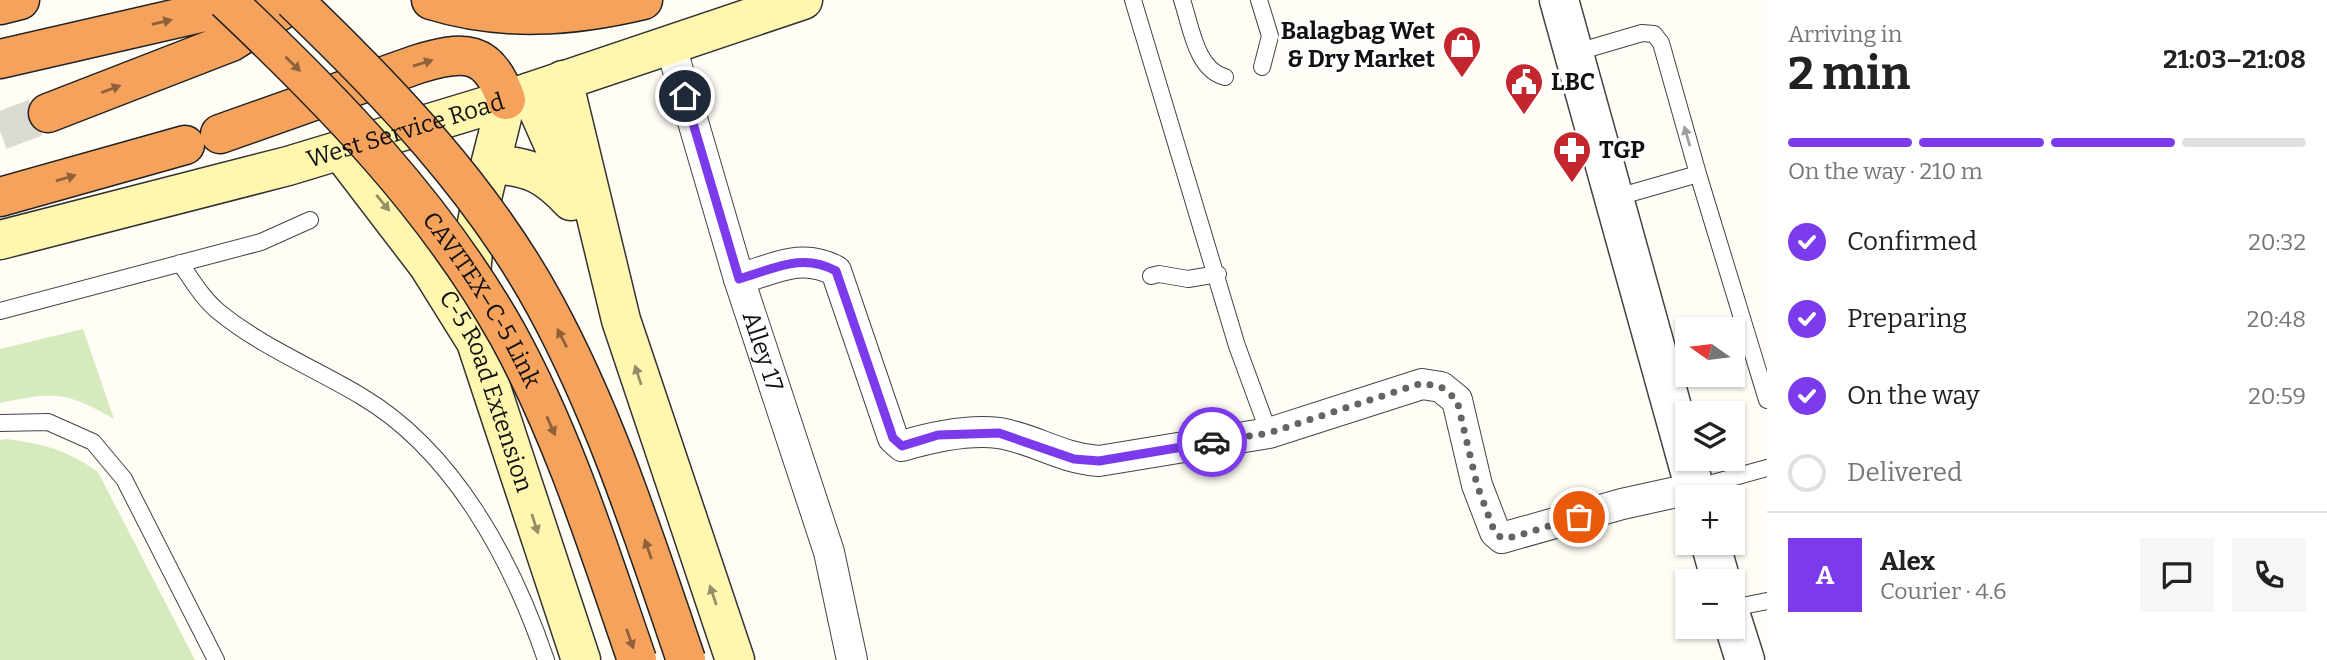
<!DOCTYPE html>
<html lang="en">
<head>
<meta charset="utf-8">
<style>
  :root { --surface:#fff; --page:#f6f6f6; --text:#222; --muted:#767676; --line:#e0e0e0; --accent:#7c3aed }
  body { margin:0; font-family:Bitter,serif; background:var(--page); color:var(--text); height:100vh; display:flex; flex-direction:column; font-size:26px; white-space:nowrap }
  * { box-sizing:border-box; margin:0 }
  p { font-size:23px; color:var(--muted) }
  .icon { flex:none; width:38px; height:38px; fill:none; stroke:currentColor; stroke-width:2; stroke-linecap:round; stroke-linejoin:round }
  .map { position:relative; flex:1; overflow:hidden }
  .panel { display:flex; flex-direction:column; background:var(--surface); width:560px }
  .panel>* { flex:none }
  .needle { width:46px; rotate:284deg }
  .buttons { position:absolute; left:1675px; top:317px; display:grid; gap:14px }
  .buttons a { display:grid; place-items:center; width:70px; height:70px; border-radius:0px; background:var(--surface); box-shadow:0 2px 5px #0004; font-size:35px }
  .pin { position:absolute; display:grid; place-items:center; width:60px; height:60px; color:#fff; margin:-30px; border:4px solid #fff; border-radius:50%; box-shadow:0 2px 7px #0007 }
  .courier { position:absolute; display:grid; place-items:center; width:70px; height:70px; margin:-35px; border:5px solid #7c3aed; border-radius:50%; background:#fff; color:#222; box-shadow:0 2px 9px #0007 }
  .summary em { font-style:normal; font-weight:700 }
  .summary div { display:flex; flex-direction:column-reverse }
  .summary { display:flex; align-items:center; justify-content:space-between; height:119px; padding:0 21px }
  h1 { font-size:46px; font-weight:700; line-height:52px }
  .bar { display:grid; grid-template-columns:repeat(4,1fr); gap:10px 7px; align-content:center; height:84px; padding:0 21px }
  .bar i { height:9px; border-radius:5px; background:var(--line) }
  .bar .current { background:var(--accent) }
  .bar p { grid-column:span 4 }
  .line { display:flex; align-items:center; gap:18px; padding:0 21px; border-top:2px solid var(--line) }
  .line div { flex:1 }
  .round { display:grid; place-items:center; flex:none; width:74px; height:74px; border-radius:0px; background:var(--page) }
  ol { padding:0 21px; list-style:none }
  li { display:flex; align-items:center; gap:21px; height:77px }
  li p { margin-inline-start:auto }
  li .icon { padding:7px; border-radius:50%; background:var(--accent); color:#fff; stroke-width:4 }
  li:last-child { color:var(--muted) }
  li i { width:38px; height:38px; border:4px solid var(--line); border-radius:50% }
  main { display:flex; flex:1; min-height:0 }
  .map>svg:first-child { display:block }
  .green { fill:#d5ebbd }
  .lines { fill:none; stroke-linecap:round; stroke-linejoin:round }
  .motorway-tunnel { stroke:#dbdad3; stroke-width:38; stroke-dasharray:38 19; stroke-linecap:butt }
  .service-casing { stroke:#444; stroke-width:18 }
  .minor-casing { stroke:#444; stroke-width:32 }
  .tertiary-casing { stroke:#444; stroke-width:41 }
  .secondary-casing { stroke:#333; stroke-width:41 }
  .motorway-casing { stroke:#222; stroke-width:41 }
  .service { stroke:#fff; stroke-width:16 }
  .minor { stroke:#fff; stroke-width:30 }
  .tertiary { stroke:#fff; stroke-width:38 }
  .secondary { stroke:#fff6b0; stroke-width:38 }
  .motorway { stroke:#f5a25d; stroke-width:38 }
  .motorway-bridge-casing { stroke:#222; stroke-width:41; stroke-linecap:butt }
  .motorway-bridge { stroke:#f5a25d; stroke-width:38 }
  .oneway { fill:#8e613b }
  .oneway2 { fill:#a0a0a0 }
  .oneway3 { fill:#948f68 }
  .done { stroke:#646461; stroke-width:7; stroke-dasharray:0 12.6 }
  .route { stroke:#7c3aed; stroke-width:9 }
  .labels { text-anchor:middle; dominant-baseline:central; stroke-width:7; stroke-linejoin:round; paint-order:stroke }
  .poi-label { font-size:24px; font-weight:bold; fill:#111; stroke:#fff; text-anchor:start }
  .street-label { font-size:24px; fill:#111; stroke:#fff }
</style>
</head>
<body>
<main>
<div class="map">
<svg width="1767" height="660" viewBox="0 0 1767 660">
  <rect width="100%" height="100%" fill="#fffdf5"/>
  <!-- green -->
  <path class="green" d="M83 329 114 419C65 391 55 392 0 403V349Z
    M5 439C41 443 68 450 98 472L195 660H0V440Z"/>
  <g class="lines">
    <!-- motorway-tunnel -->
    <path class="motorway-tunnel" d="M0 131 48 113"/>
    <defs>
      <path id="service" d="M1133 0 1237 346 1269 433
        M1182 0C1191 26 1196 70 1225 77
        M1259 0 1270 36 1262 67
        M1574 53 1642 33 1654 34 1661 43 1698 174 1614 198
        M1698 174 1767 400
        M180 263C192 280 203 299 219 312 262 347 314 368 361 396 454 451 512 560 546 660
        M1151 276 1159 274 1188 279 1218 274
        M0 311 261 242 310 220
        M0 423 48 422 93 442 124 479 216 660
        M1695 488 1767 468
        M1732 608 1767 601"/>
      <g id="minor">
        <path id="s1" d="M670 43 739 279 829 552 852 660"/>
        <path d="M739 279C774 269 802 252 836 271L893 438 902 446C932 437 967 429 999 433 1033 438 1059 458 1099 461L1269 433 1422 384 1441 387 1457 400 1477 485 1495 532 1502 538 1622 504 1695 488"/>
      </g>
      <path id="tertiary" d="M1559 0 1697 497
        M1710 542 1721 581
        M1732 619 1745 660"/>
      <g id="secondary">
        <path d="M563 80 621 320 735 660"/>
        <path d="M530 92 555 148 565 182"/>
        <path id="s2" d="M340 150 428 265 476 342 581 660"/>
        <path d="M492 164C530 167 545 173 571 201"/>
        <path id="s3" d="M0 240 288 166 506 100 803 0"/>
        <path d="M472 298C467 231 492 166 506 100"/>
      </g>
      <path id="motorway" d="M431 0C502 22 572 17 643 0
        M0 5 20 0
        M0 59 257 0
        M48 113 231 42 297 0
        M220 134 418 64C464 50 489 49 506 100
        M0 197 185 145"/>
    </defs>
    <!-- service casing -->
    <use href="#service" class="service-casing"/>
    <!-- minor casing -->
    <use href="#minor" class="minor-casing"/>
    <!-- tertiary casing -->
    <use href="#tertiary" class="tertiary-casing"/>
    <!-- secondary casing -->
    <use href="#secondary" class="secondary-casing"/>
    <!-- motorway casing -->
    <use href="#motorway" class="motorway-casing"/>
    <!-- service -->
    <use href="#service" class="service"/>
    <!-- minor -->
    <use href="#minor" class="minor"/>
    <!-- tertiary -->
    <use href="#tertiary" class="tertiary"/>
    <!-- secondary -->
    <use href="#secondary" class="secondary"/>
    <!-- motorway -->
    <use href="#motorway" class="motorway"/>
    <defs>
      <g id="motorway-bridge">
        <path id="s4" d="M226 0C333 101 435 205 508 335 564 437 599 550 637 660"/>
        <path d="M293 0C388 91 482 189 545 305 606 417 645 540 686 660"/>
      </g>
    </defs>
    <!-- motorway-bridge casing -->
    <use href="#motorway-bridge" class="motorway-bridge-casing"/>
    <!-- motorway-bridge -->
    <use href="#motorway-bridge" class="motorway-bridge"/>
  </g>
  <!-- one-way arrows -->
  <defs><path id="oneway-solid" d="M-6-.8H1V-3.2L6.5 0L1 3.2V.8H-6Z" transform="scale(1.75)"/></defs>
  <g class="oneway">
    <use href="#oneway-solid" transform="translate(162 22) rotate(-13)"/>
    <use href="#oneway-solid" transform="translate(423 63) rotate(-17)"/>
    <use href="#oneway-solid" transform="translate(293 64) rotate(44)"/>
    <use href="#oneway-solid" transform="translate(111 89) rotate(-21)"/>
    <use href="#oneway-solid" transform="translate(66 178) rotate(-16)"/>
    <use href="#oneway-solid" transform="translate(562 338) rotate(-117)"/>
    <use href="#oneway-solid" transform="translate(551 426) rotate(66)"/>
    <use href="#oneway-solid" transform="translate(648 549) rotate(-109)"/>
    <use href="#oneway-solid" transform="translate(630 639) rotate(71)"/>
  </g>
  <use class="oneway2" href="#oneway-solid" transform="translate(1687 136) rotate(-106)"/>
  <g class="oneway3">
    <use href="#oneway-solid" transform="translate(383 203) rotate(51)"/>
    <use href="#oneway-solid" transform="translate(638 375) rotate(-108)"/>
    <use href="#oneway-solid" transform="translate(535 524) rotate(72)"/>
    <use href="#oneway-solid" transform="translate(713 595) rotate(-109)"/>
  </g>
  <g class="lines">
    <!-- done -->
    <path class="done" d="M1212 442 1269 433 1422 383 1441 387 1457 400 1477 485 1495 533 1502 538 1513 537 1579 517"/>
    <!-- route -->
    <path class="route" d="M685 96 739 279C774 269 802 252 836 271L893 438 902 446 938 435 999 433 1074 459 1099 461 1212 442"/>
  </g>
  <!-- icons -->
  <defs>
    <symbol id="shop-pin" viewBox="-11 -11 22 30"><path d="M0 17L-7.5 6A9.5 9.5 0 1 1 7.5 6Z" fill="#c4262e" stroke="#fff"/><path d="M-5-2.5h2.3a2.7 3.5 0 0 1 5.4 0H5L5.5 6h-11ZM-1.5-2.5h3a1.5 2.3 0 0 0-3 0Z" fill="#fff"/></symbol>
    <symbol id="civic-pin" viewBox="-11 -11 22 30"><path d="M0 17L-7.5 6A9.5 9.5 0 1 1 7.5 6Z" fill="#c4262e" stroke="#fff"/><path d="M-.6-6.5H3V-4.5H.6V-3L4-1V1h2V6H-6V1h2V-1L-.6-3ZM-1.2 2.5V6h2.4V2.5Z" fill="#fff"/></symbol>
    <symbol id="pharmacy-pin" viewBox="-11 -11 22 30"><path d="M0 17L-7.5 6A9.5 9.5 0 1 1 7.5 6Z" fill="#c4262e" stroke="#fff"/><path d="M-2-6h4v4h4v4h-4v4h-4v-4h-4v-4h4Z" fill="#fff"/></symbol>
  </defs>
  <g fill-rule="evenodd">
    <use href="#shop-pin" x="1440" y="23" width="44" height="60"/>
    <use href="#civic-pin" x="1502" y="60" width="44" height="60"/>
    <use href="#pharmacy-pin" x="1550" y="128" width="44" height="60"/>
  </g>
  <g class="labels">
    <!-- poi labels -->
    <g class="poi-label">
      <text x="1435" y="31" text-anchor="end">Balagbag Wet<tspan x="1435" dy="28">&amp; Dry Market</tspan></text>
      <text x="1551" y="82">LBC</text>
      <text x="1599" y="150">TGP</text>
    </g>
    <!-- street labels -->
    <g class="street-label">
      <text stroke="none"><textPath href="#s3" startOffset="420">West Service Road</textPath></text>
      <text stroke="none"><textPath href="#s4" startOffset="396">CAVITEX–C-5 Link</textPath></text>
      <text stroke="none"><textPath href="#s1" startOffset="322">Alley 17</textPath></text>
      <text stroke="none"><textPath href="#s2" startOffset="285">C-5 Road Extension</textPath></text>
    </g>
  </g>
</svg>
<div class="buttons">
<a><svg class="needle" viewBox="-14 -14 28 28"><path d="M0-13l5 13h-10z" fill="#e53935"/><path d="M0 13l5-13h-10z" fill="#767676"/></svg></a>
<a><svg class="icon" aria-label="layers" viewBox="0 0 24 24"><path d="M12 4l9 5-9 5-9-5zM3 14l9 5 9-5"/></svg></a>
<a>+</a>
<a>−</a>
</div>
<div class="pin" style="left:1579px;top:517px;background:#ea580c"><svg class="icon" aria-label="bag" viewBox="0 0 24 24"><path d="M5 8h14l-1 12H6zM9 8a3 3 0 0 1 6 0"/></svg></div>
<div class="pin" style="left:685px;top:96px;background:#1f2937"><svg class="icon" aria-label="home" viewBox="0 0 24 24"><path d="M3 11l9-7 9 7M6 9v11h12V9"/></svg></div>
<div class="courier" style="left:1212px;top:442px"><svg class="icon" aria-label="car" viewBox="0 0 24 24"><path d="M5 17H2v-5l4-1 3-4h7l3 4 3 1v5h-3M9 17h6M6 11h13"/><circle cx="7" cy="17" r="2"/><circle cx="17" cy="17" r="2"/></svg></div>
</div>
<section class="panel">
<div class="summary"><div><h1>2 min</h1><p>Arriving in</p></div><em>21:03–21:08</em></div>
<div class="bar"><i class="current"></i><i class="current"></i><i class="current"></i><i></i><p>On the way · 210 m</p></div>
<ol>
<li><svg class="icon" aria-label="check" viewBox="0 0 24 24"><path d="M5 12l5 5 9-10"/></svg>Confirmed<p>20:32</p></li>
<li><svg class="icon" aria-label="check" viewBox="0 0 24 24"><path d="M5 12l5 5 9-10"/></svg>Preparing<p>20:48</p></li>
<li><svg class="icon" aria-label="check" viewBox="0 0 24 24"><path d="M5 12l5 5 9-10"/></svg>On the way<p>20:59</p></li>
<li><i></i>Delivered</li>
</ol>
<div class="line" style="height:126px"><b class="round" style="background:var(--accent);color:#fff">A</b><div><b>Alex</b><p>Courier · 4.6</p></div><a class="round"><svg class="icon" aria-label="chat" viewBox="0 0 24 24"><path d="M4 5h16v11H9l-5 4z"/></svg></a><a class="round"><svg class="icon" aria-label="phone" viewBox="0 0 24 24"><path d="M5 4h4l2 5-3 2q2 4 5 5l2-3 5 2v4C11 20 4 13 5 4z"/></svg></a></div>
</section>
</main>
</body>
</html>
